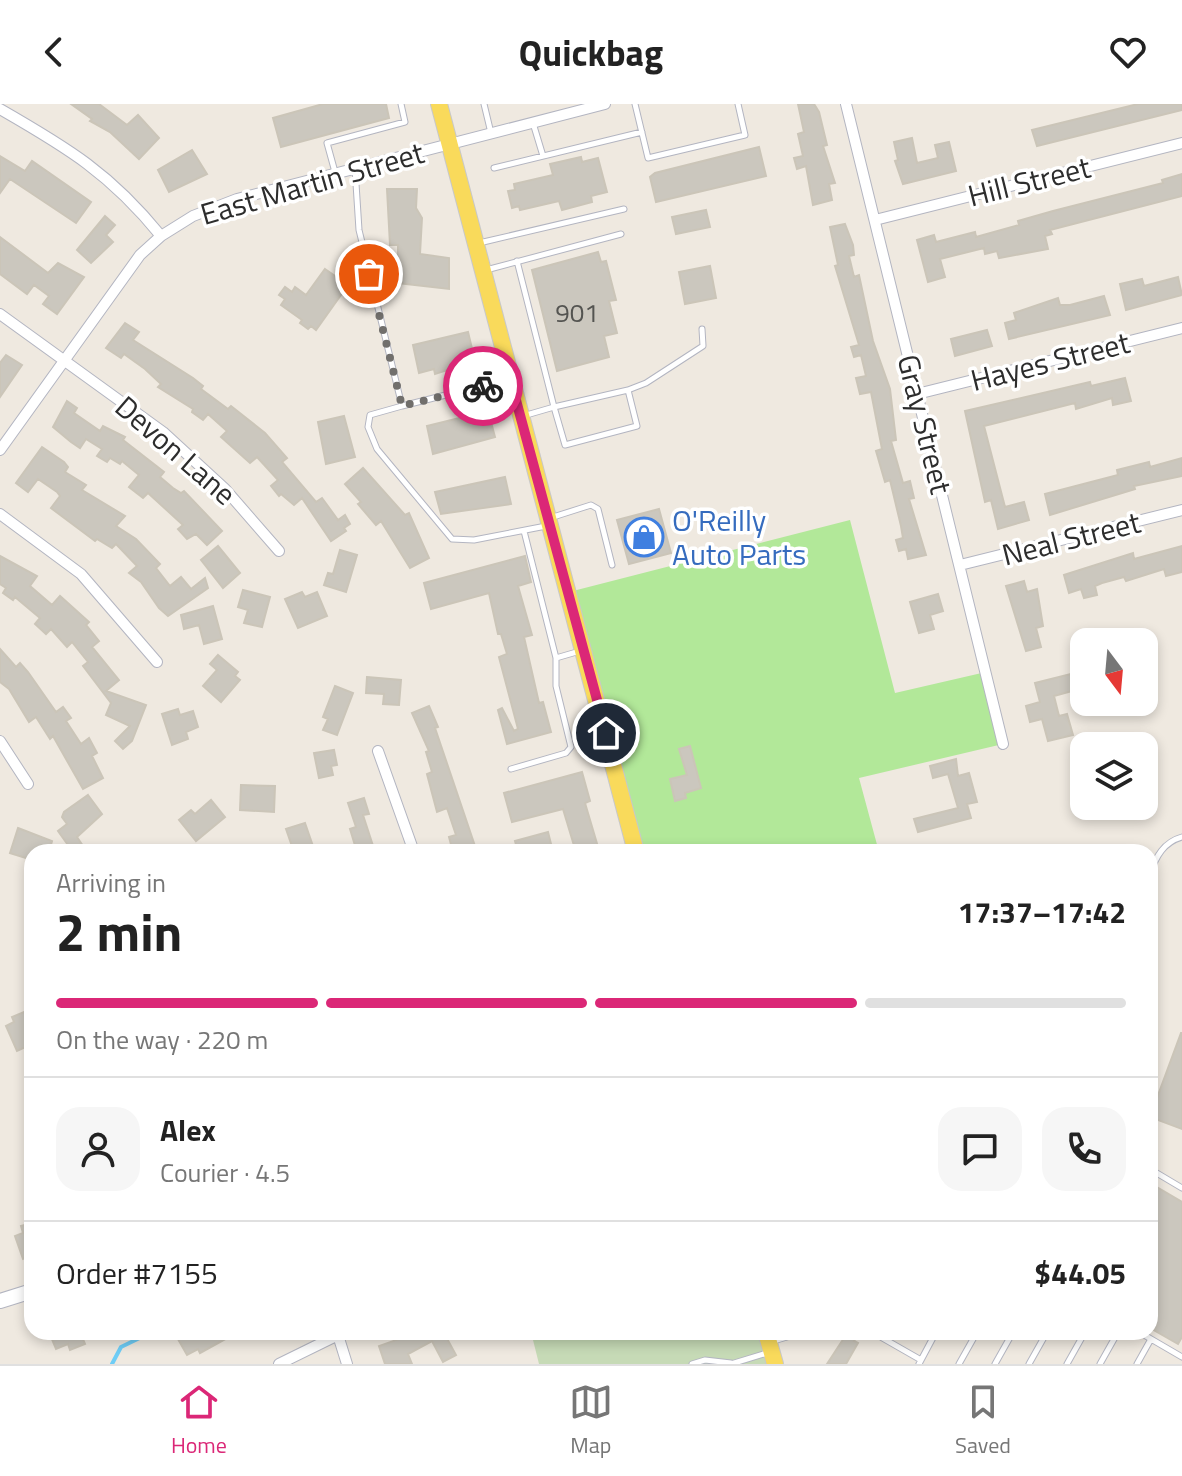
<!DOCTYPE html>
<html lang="en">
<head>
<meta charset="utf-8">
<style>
  :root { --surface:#fff; --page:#f6f6f6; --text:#222; --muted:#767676; --line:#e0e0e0; --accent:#db2777 }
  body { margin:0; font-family:"Titillium Web",sans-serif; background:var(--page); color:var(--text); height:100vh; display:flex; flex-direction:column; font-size:30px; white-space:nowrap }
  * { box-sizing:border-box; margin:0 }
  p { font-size:26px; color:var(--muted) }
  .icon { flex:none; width:44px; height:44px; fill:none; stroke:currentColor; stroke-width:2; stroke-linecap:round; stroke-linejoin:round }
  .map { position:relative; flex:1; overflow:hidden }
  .sheet { position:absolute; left:24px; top:740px; width:1134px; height:496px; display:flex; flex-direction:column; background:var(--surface); border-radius:24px; box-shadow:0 4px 12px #0003 }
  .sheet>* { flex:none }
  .needle { width:52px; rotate:164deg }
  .buttons { position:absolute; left:1070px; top:524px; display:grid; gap:16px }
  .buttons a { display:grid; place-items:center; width:88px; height:88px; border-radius:16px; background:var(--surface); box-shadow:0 4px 12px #0003; font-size:40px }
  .pin { position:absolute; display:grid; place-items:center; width:68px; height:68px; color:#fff; margin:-34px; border:4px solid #fff; border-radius:50%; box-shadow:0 2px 8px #0007 }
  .courier { position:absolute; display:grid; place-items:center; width:80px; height:80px; margin:-40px; border:6px solid #db2777; border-radius:50%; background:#fff; color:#222; box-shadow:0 2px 10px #0007 }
  .summary em { font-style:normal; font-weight:700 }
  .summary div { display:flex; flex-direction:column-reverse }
  .summary { display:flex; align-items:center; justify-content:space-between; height:136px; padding:0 32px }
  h1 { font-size:52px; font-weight:700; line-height:60px }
  .bar { display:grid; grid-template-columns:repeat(4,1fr); gap:12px 8px; align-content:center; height:96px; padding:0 32px }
  .bar i { height:10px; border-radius:6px; background:var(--line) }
  .bar .current { background:var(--accent) }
  .bar p { grid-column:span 4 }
  .line { display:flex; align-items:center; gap:20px; padding:0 32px; border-top:2px solid var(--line) }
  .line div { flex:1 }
  .round { display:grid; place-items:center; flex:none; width:84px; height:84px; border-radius:24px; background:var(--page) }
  header { display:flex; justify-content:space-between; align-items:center; height:104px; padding:0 32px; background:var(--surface); font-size:36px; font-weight:700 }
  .tabs { display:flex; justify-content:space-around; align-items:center; height:112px; border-top:2px solid var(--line); background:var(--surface); font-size:22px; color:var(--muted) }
  .tabs a { display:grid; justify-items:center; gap:4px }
  .tabs .current { color:var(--accent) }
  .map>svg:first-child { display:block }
  .green { fill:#b2e899 }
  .cemetery { fill:#c6dab6 }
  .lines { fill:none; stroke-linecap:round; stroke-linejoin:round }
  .stream { stroke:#6ecdf6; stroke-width:4 }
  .building { fill:#cbc7be; stroke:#cbc5b8; stroke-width:2 }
  .lane-casing { stroke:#b3b5c1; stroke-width:7 }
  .street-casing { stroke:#b3b5c1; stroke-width:12 }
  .secondary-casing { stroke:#b3b5c1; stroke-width:16 }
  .primary-casing { stroke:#c8c8c8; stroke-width:18 }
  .lane { stroke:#fff; stroke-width:5 }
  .street { stroke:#fff; stroke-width:10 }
  .secondary { stroke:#fff; stroke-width:14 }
  .primary { stroke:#f9da5b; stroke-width:16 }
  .done { stroke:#716f6c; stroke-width:8; stroke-dasharray:0 14.4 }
  .route { stroke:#db2777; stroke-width:10 }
  .labels { text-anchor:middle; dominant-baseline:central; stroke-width:7; stroke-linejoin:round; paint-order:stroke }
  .number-label { font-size:26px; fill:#545451 }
  .street-label { font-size:30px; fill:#2d2d2d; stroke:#fff }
  .shop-label { font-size:30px; fill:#366cbe; stroke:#fff; text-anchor:start }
</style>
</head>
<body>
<header><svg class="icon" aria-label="back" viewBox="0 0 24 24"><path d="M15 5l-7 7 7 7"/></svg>Quickbag<svg class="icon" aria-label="heart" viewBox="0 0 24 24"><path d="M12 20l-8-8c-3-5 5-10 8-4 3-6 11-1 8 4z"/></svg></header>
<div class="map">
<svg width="1182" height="1260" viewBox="0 0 1182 1260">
  <rect width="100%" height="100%" fill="#efe9e0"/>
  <!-- green -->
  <path class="green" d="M850 416 895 589 986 568 1003 640 859 674 879 748H636L569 488Z"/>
  <!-- cemetery -->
  <path class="cemetery" d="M531 1228H766L775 1260H539Z"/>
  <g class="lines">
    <!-- stream -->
    <path class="stream" d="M112 1260 121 1243 152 1228"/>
  </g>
  <!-- building -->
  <path class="building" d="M71 0H99L127 21 138 11 159 34 139 55 110 28 90 17 92 15Z
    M323 0H386L389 14 281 43 273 14Z
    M798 0H814L819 8 827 41 823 42 835 79 829 80 832 96 813 101 806 62 797 65 794 54 803 52 798 30 804 28Z
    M1138 0H1182V6L1037 42 1032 26Z
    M912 34 917 59 938 54 935 41 949 38 956 67 903 80 895 57 898 56 894 38Z
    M759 43 766 72 656 98 650 73 655 69Z
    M192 46 207 70 169 88 158 66Z
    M0 52 25 67 32 57 91 98 76 119 10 75 0 89Z
    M581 53 582 58 598 54 607 88 591 92 592 98 562 106 559 97 520 106 519 102 512 104 508 87 515 86 514 80 553 71 550 60Z
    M1182 70V92L1050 126 1052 130 1045 132 1048 145 999 154 997 147 985 150 984 144 940 155 945 173 928 178 917 136 934 131 936 138 975 128 976 133 1019 121 1018 117 1053 107 1163 79 1162 76Z
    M387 85H417L416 104 422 114 420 150 449 154V185L398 179V141H390Z
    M706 106 710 123 676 130 672 113Z
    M105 112 115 121 106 131 113 138 91 159 77 146Z
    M845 120 853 141 854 151 849 152 854 173 859 171 873 237 890 285 896 336 891 337 903 379 910 377 914 394 909 395 926 451 908 455 906 445 899 447 896 436 903 434 901 422 890 376 885 378 876 347 882 345 871 288 860 290 856 274 866 272 861 251 854 253 851 243 859 241 835 162 838 161 830 123Z
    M0 133 48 169 58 159 84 173 57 210 43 200 49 192 34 181 27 190 0 170Z
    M598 148 601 158 606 157 616 196 609 197 617 229 604 232 609 253 557 267 532 166Z
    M710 162 716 194 685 200 679 168Z
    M325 165 348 181 316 226 311 222 308 225 300 219 302 216 281 201 285 195 279 191 285 183 292 188 295 183 306 191Z
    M1178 173 1182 191 1126 206 1120 180 1142 175 1144 182Z
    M1104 192 1110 211 1009 235 1005 219 1016 216 1014 209 1058 194 1060 201H1070Z
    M125 219 139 228 133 236 193 274 203 282 201 285 228 305 231 302 265 329 287 354 282 358 316 398 322 394 338 416 345 411 350 420 344 424 346 427 331 437 302 394 294 401 281 390 279 392 271 382 278 376 257 353 250 359 221 333 227 327 208 310 203 316 192 308 193 305 158 283 161 280 145 265 124 250 121 254 106 244Z
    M987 226 992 242 955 252 951 235Z
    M468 228 475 257 435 270 434 265 419 269 413 241Z
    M6 251 22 261 0 293V259Z
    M1125 274 1131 297 1113 301 1112 294 1076 305 1075 299 984 322 1005 403 1024 398 1029 416 998 425 991 396 985 398 965 307 1090 278 1091 282Z
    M67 297 77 304 74 309 100 327 103 322 125 333 123 336 164 368 160 373 173 384 181 389 184 387 222 427 207 441 196 430 187 435 178 425 183 421 148 389 143 394 129 383 139 371 122 357 120 360 110 354 107 358 97 352 102 345 86 335 80 344 71 338 53 323Z
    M488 307 495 333 433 350 427 322Z
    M344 312 355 353 326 360 318 318Z
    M42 343 64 358 68 363 65 368 86 381 82 386 125 412 116 422 136 435 160 460 156 464 170 482 181 473 191 485 205 474 208 484 168 512 159 504 141 478 129 469 137 462 116 440 112 444 97 435 95 437 51 404 60 392 57 388 38 375 28 388 16 379Z
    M1182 354V372L1134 382 1135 385 1050 411 1045 390 1118 371 1117 366 1149 358 1150 363Z
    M363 364 405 411 409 409 429 454 410 464 381 417 376 421 358 400 361 398 345 380Z
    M505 373 511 400 441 410 435 388Z
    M659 405 671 449 629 460 617 416Z
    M218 442 240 469 223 484 201 456Z
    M1182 442V468L1166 472 1164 465 1126 477 1124 473 1102 479 1095 482 1097 491 1084 494 1081 485 1069 489 1064 471 1133 449 1134 455Z
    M340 446 357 451 346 488 324 481 328 469 333 470Z
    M0 452 37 472 30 482 52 501 60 492 89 518 86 521 99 537 92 543 119 576 106 587 146 601 132 637 123 645 115 637 130 622 106 611 111 599 83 562 88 558 72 538 67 543 51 525 46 530 35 520 40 514 15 493 13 496 3 489 6 484 0 480Z
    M525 452 531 478 518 482 532 531 524 533 539 599 543 598 551 628 507 640 498 606 502 604 514 627 518 625 499 553 507 550 501 530H498L489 489 431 505 424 479Z
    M1024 477 1027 488 1037 485 1043 522 1036 524 1041 543 1026 547 1006 482Z
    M243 486 270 493 262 523 244 519 248 506 238 503Z
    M302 488 305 493 317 488 327 512 298 524 285 495Z
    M938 490 943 507 930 511 934 525 919 529 910 498Z
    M213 502 222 535 204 540 199 521 184 525 181 511Z
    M0 545 16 563 20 559 28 568 56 608 63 603 71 614 66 617 81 640 89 634 97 649 92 652 103 674 83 685 53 632 50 635 36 613 29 618 9 585 0 578Z
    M218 551 238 568 235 572 240 576 221 598 203 582 217 566 210 560Z
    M1075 569 1079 585 1054 592 1059 612 1067 610 1073 631 1048 637 1042 615 1030 618 1026 602 1040 598 1035 579Z
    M367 573 401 576 399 601 383 600 384 590 366 589Z
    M335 582 353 589 337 631 323 626 328 615 323 613Z
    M429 602 438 623 435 624 477 748H453L449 733 456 731 447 704 437 708 427 670 432 668 426 648 429 647 412 609Z
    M178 605 180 611 193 607 198 623 186 628 188 635 172 641 162 610Z
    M690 642 701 684 685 689 686 694 675 697 670 675 687 671 679 645Z
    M334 646 337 661 331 662 333 671 319 674 314 649Z
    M956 655 958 672 969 669 977 698 967 700 971 714 918 728 914 715 958 704 948 670 933 674 930 662Z
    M582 668 590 697 585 699 598 743 576 748 563 705 512 718 504 689Z
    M241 681 275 682 274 708 240 706Z
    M88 691 102 710 77 733 87 748H73L58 727 67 720 62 713 64 708Z
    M364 694 369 710 363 711 375 748H357L350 725 356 723 348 699Z
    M211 696 225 713 196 737 179 716 191 706 195 710Z
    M305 719 315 748H294L286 725Z
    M18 724 52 737 49 748H32V756L10 749Z
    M548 728 553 748H518L515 737Z
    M24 908 32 925V936L30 941 17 947 6 922 14 918 12 913Z
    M1181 929H1182V1025L1150 1013Z
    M1150 1079 1182 1098V1233L1178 1240 1150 1224Z
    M32 1119V1151L23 1155 15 1132 23 1129 21 1122Z
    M49 1228H80L85 1240 70 1246 68 1240 56 1245Z
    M174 1228H238L200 1249 198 1245 187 1251Z
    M419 1228H451L445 1231 456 1251 443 1258 432 1237 408 1250 412 1260H385L379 1242Z
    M848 1228 857 1231 854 1237 858 1239 846 1260H827Z"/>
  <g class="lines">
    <defs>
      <path id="lane" d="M484 0 491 29
        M635 0 648 54 745 31 738 0
        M533 19 543 52
        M355 64 359 126 402 302 509 275
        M494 64 642 28
        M335 68 327 39 405 18 401 0
        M479 139 624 105
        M517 157 554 303 523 312
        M486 166 621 130
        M628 286 637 322 565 341 554 303Z
        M628 286 646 279 703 242 702 225
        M402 302 370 311 368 323 377 345 452 435 474 436 546 422
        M550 414 591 401 598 405 612 461
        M556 554 580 547
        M511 665 566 649 571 643 556 582V554L524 427
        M1150 770C1156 752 1164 738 1182 733
        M1150 1065 1182 1084
        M872 1228 921 1256
        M1139 1228 1182 1253
        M770 1238 804 1228
        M692 1260 705 1256 731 1259
        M731 1260 767 1249
        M919 1260 936 1228
        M959 1260 977 1228
        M995 1260 1013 1228
        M1029 1260 1047 1228
        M1067 1260 1085 1228
        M1100 1260 1118 1228
        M1137 1260 1151 1235"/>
      <path id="street" d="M846 0 1003 640
        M0 5C68 44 111 70 161 132
        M875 116 1182 39
        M0 210 163 328 225 385 279 447
        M917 290 1182 224
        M0 346 140 151 161 132 193 112 237 95 605 0
        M0 410 81 470 157 558
        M960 461 1182 406
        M0 637 28 680
        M378 647 414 748
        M337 1228 347 1260
        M279 1260 338 1231"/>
      <path id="secondary" d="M0 1197 32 1187"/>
      <path id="primary" d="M439 0 636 748
        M766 1228 775 1260"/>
    </defs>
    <!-- lane casing -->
    <use href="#lane" class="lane-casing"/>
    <!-- street casing -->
    <use href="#street" class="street-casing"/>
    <!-- secondary casing -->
    <use href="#secondary" class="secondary-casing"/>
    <!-- primary casing -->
    <use href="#primary" class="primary-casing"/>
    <!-- lane -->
    <use href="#lane" class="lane"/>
    <!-- street -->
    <use href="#street" class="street"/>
    <!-- secondary -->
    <use href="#secondary" class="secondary"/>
    <!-- primary -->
    <use href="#primary" class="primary"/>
  </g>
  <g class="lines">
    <!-- done -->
    <path class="done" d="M369 170 402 302 483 282"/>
    <!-- route -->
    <path class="route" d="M483 282 510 274 606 629"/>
  </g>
  <!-- icons -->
  <defs>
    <symbol id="shop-ring" viewBox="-11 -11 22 22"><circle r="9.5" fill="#fff" stroke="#3f7fe0" stroke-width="1.5"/><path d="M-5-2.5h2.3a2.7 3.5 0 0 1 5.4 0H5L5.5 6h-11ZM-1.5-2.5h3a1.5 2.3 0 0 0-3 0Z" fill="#3f7fe0"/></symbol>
  </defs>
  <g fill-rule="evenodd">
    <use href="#shop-ring" x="622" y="411" width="44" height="44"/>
  </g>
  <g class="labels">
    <!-- number labels -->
    <g class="number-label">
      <text x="577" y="208">901</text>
    </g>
    <!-- street labels -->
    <g class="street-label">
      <text transform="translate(1029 77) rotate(-14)">Hill Street</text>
      <text transform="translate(312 79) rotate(-16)">East Martin Street</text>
      <text transform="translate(1050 257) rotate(-14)">Hayes Street</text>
      <text transform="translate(925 320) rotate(76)">Gray Street</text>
      <text transform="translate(176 346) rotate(41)">Devon Lane</text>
      <text transform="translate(1071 434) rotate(-14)">Neal Street</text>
    </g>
    <!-- shop labels -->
    <g class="shop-label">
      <text x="672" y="416">O'Reilly<tspan x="672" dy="34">Auto Parts</tspan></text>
    </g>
  </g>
</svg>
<div class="buttons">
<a><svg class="needle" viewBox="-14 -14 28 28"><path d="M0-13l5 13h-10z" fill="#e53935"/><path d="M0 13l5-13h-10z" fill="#767676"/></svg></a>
<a><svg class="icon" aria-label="layers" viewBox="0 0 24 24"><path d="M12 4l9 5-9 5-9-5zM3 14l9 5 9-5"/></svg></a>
</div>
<div class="pin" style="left:369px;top:170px;background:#ea580c"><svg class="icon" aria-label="bag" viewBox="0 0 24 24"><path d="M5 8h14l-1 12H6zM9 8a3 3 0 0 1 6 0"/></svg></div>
<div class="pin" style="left:606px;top:629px;background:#1f2937"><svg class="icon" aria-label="home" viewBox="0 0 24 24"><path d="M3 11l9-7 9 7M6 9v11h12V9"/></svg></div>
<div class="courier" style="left:483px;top:282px"><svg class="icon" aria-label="bike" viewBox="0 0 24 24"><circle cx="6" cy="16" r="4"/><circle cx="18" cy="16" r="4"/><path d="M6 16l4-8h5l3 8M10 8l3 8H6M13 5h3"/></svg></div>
<section class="sheet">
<div class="summary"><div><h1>2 min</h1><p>Arriving in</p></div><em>17:37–17:42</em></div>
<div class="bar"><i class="current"></i><i class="current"></i><i class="current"></i><i></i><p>On the way · 220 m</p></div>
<div class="line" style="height:144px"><a class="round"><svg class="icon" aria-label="person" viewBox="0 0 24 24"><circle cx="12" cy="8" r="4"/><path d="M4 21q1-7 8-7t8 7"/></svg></a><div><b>Alex</b><p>Courier · 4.5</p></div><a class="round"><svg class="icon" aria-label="chat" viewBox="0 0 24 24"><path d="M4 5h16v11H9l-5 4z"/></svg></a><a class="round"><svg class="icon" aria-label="phone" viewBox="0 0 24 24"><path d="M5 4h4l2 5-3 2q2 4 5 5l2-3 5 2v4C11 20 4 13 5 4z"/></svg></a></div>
<div class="line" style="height:104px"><div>Order #7155</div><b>$44.05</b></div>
</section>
</div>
<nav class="tabs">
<a class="current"><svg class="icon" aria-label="home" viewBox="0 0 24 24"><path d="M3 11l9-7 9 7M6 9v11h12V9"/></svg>Home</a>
<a><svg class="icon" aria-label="map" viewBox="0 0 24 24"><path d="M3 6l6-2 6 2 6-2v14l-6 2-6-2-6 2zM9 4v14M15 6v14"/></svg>Map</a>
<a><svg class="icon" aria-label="saved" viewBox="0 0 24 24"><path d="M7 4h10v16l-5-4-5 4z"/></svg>Saved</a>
</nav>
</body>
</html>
